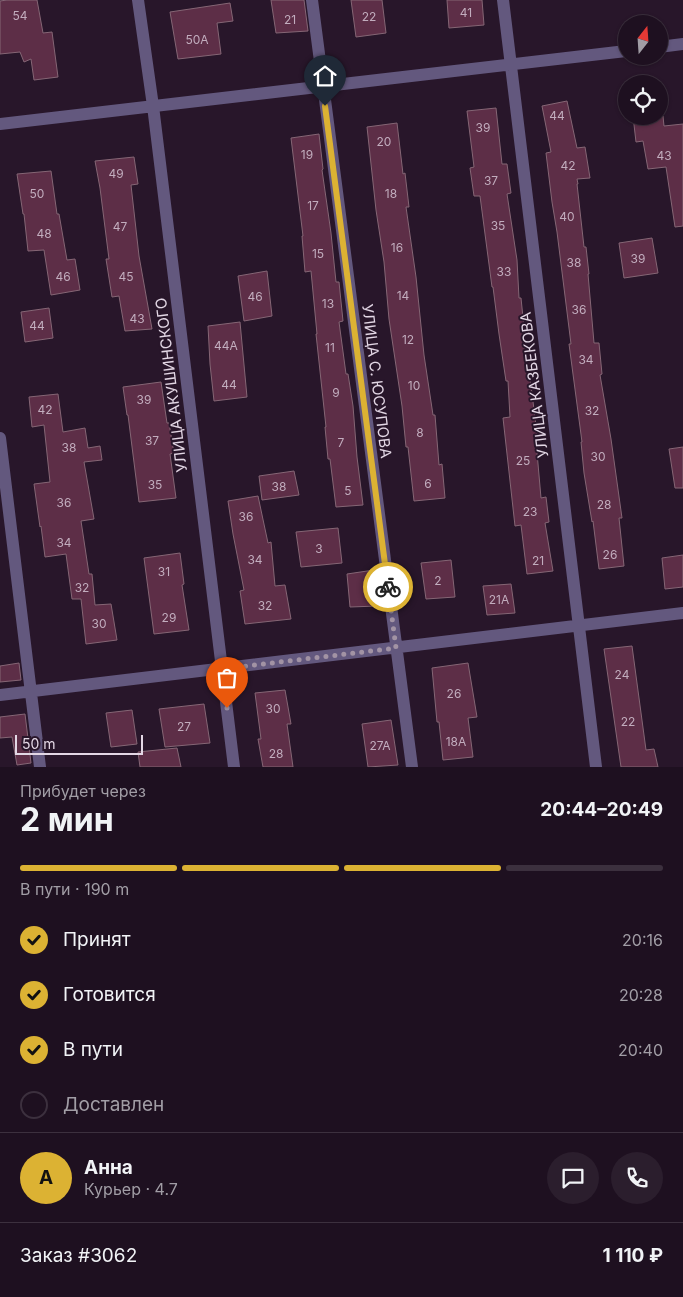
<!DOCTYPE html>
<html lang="ru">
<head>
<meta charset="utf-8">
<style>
  :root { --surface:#1e1020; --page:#2b1e2d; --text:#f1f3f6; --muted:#a19da5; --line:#3c303e; --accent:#dcb233 }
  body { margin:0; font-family:Inter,sans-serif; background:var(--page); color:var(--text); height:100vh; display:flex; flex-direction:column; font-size:19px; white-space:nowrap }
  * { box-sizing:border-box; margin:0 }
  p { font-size:16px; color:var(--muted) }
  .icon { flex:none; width:28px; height:28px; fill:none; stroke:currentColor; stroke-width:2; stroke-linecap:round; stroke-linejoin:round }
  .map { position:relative; height:767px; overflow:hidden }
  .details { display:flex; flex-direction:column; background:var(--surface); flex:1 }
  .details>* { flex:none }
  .needle { width:32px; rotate:17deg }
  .controls { position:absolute; left:618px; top:15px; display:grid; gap:10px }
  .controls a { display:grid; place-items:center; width:50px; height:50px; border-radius:50%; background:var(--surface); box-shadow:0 1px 4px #0004,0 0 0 1px var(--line); font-size:25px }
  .scale { position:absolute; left:15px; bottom:12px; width:128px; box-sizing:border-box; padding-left:5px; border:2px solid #e3d7e5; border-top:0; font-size:14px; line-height:18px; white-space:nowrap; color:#e3d7e5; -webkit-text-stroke:4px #28162a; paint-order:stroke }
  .pin { position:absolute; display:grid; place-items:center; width:42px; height:42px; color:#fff; margin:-51px -21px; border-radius:50% 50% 50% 0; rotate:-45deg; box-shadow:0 0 5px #0007 }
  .pin .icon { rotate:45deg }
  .courier { position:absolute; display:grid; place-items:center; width:50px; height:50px; margin:-25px; border:4px solid #dcb233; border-radius:50%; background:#fff; color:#222; box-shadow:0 1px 6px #0007 }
  .head em { font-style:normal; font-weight:700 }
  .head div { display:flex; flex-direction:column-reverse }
  .head { display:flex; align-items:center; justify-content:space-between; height:85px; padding:0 20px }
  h1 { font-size:32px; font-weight:700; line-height:38px }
  .bar { display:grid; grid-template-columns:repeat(4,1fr); gap:8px 5px; align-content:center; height:60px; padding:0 20px }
  .bar i { height:6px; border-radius:4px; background:var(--line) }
  .bar .on { background:var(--accent) }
  .bar p { grid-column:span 4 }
  .line { display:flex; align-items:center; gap:12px; padding:0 20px; border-top:1px solid var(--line) }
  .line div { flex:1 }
  .round { display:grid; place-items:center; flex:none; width:52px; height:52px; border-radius:26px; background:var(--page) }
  ol { padding:0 20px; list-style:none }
  li { display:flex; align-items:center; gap:15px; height:55px }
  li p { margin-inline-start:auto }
  li .icon { padding:5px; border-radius:50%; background:var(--accent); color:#111; stroke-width:4 }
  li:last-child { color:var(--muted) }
  li i { width:28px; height:28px; border:2px solid var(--line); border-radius:50% }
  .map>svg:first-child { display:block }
  .building { fill:#5d2e47; stroke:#856675 }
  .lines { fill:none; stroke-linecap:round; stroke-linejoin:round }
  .minor { stroke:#63587e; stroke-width:12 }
  .done { stroke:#a293a4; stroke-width:5; stroke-dasharray:0 9 }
  .route { stroke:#dcb233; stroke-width:6 }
  .labels { text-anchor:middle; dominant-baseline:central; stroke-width:4; stroke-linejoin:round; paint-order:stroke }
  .number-label { font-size:12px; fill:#c2adbe }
  .street-label { font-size:15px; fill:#e3d7e5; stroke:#28162a }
</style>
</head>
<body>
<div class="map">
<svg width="683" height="767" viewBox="0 0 683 767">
  <rect width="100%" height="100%" fill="#28162a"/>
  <!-- building -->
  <path class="building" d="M7 0H37L43 33 52 32 58 77 34 80 31 59 24 62 20 52 0 54V1Z
    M271 0H304L308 31 276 33Z
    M351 0H382L386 33 356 37Z
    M447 0H482L484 25 449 28Z
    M230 3 233 21 217 23 221 54 178 59 170 12Z
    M567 101 577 148 585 147 590 178 577 179 578 184H577L584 247H586L589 274H588L594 343H599L602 374 600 375 611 439 622 518H619L624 566 599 569 593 521 592 522 584 473 581 442H582L569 344H571L557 232 552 202 546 153 551 152 542 106Z
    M496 108 502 164H507L511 193 507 194 517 260 519 298H521L526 347 528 346 533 378H530L538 441H536L541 498 546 497 549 522 545 523 553 571 527 574 521 525 515 526 503 418 510 417 508 381H506L499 334 493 287H492L480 196H474L470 168 474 167 467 111Z
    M633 116H663L664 126 683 124V226L675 227 666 167 648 169 643 141 636 142Z
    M397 123 403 174 405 173 409 207H406L416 277 424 355 433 415H435L439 465 442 464 445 498 414 501 408 447H406L402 406 389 319 384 262 376 210 367 127Z
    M319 134 323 169 322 170 331 233 336 282H339L343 321 339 322 346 374H348L353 406 357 457 363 505 336 507 330 459H328L325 427H326L316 334H317L311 271 305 272 302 236H303L291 138Z
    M134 157 138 184 131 185 139 256 152 329 125 331 119 296 112 297 106 259H109L100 188 95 161Z
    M51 171 57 214H59L67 260 75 259 80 290 51 295 44 250 28 251 24 214H23L17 174Z
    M652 238 658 273 624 278 619 243Z
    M267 271 272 316 244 321 238 276Z
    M49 308 53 338 25 342 21 312Z
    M240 322 247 397 214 401 210 364 208 326Z
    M161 382 167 423H169L174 453 170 454 176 498 139 502 128 415H127L123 387Z
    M58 394 63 432 85 428 88 448 100 446 102 460 84 462 94 519 81 521 89 574H92L95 605 111 604 117 640 86 644 81 599H72L66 554 45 557 41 526 40 527 34 484 50 482 44 425 32 427 29 397Z
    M683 447V488H675L669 449Z
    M294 471 299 495 262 500 259 476Z
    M258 496 268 543 271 542 275 586 285 585 291 619 245 624 240 591 244 590 233 534 228 501Z
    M338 528 342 563 301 567 296 532Z
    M180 553 184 584 182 585 189 630 154 634 144 558Z
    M683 555V587L665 589 662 558Z
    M451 560 455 597 426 599 421 563Z
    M374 570 378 606 350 607 347 574Z
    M511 584 515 613 487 615 483 586Z
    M632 646 646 750 654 749 658 767H621L604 649Z
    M19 663 21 680 0 682V666Z
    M468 663 477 717 468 718 473 757 443 760 439 722H437L432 668Z
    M285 690 291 724H287L293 767H263L258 739H261L255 693Z
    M204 704 210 743 165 747 159 709Z
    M132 710 137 744 111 747 106 713Z
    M25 714 31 763 17 765 12 737 0 738V717Z
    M391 720 398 765 368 767 362 724Z
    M177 748 181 767H140L138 752Z"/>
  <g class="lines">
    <!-- minor -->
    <path class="minor" d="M138 0 153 106 234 767
      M312 0 412 767
      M503 0 596 767
      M659 47 683 44
      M0 124 626 51
      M0 438 40 767
      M0 695 683 613"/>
  </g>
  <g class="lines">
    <!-- done -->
    <path class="done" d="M227 708 222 669 396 648 388 587"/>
    <!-- route -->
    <path class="route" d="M325 106 388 587"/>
  </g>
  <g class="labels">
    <!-- number labels -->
    <g class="number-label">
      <text x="466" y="12">41</text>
      <text x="20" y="15">54</text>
      <text x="369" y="16">22</text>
      <text x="290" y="19">21</text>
      <text x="197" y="39">50А</text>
      <text x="557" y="115">44</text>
      <text x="483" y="127">39</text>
      <text x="384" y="141">20</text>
      <text x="307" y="154">19</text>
      <text x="664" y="155">43</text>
      <text x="568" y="165">42</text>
      <text x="116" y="173">49</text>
      <text x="491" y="180">37</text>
      <text x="37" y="193">50</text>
      <text x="391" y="193">18</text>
      <text x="313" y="205">17</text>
      <text x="567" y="216">40</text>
      <text x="498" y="225">35</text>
      <text x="120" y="226">47</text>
      <text x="44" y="233">48</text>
      <text x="397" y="247">16</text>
      <text x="318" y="253">15</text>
      <text x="638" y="258">39</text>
      <text x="574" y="262">38</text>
      <text x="504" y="271">33</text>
      <text x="63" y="276">46</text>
      <text x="126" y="276">45</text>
      <text x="403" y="295">14</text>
      <text x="255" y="296">46</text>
      <text x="328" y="303">13</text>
      <text x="579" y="309">36</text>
      <text x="137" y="318">43</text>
      <text x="37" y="325">44</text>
      <text x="408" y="339">12</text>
      <text x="226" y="345">44А</text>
      <text x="330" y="347">11</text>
      <text x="586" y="359">34</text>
      <text x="229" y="384">44</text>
      <text x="414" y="385">10</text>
      <text x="336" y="392">9</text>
      <text x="144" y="399">39</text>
      <text x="45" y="409">42</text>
      <text x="592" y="410">32</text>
      <text x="420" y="432">8</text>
      <text x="152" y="440">37</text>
      <text x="341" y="442">7</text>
      <text x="69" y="447">38</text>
      <text x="598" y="456">30</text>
      <text x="523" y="460">25</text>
      <text x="428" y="483">6</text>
      <text x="155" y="484">35</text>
      <text x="279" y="486">38</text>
      <text x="348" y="490">5</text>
      <text x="64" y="502">36</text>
      <text x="604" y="504">28</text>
      <text x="530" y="511">23</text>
      <text x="246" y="516">36</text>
      <text x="64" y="542">34</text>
      <text x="319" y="548">3</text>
      <text x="610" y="554">26</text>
      <text x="255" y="559">34</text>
      <text x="538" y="560">21</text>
      <text x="164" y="571">31</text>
      <text x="438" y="580">2</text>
      <text x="82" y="587">32</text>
      <text x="499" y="599">21А</text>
      <text x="265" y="605">32</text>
      <text x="169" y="617">29</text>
      <text x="99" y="623">30</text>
      <text x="622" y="674">24</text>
      <text x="454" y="693">26</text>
      <text x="273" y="708">30</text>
      <text x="628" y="721">22</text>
      <text x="184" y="726">27</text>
      <text x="456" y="741">18А</text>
      <text x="380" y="745">27А</text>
      <text x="276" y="753">28</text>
    </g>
    <!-- street labels -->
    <g class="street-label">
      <text transform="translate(377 381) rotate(83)">УЛИЦА С. ЮСУПОВА</text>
      <text transform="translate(171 385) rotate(-97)">УЛИЦА АКУШИНСКОГО</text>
      <text transform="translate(534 385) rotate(-97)">УЛИЦА КАЗБЕКОВА</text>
    </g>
  </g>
</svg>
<div class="controls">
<a><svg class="needle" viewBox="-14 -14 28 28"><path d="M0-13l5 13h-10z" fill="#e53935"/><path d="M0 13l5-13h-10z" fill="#a19da5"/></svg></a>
<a><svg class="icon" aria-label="locate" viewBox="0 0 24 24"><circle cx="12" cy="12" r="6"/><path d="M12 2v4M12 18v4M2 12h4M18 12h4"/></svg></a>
</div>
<div class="scale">50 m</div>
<div class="pin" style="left:227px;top:708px;background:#ea580c"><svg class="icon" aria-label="bag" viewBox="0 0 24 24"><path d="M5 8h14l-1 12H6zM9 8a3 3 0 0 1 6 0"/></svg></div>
<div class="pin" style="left:325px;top:106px;background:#1f2937"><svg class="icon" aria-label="home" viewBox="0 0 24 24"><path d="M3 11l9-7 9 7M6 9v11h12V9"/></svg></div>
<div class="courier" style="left:388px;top:587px"><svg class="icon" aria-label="bike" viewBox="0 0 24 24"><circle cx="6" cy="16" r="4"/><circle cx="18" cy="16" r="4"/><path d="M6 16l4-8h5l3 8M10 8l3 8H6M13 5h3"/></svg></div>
</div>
<section class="details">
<div class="head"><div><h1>2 мин</h1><p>Прибудет через</p></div><em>20:44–20:49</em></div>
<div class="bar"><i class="on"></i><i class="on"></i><i class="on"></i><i></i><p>В пути · 190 m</p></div>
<ol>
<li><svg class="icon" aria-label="check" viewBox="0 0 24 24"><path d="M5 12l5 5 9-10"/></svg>Принят<p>20:16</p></li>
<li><svg class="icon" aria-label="check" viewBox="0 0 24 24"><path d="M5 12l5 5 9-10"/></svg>Готовится<p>20:28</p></li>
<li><svg class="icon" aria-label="check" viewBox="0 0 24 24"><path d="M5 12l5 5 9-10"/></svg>В пути<p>20:40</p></li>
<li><i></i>Доставлен</li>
</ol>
<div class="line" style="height:90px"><b class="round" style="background:var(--accent);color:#111">А</b><div><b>Анна</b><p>Курьер · 4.7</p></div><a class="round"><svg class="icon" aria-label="chat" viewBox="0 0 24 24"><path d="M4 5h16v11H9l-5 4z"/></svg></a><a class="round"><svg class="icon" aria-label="phone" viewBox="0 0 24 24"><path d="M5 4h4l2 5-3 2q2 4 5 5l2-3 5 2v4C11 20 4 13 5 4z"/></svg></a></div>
<div class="line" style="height:65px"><div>Заказ #3062</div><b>1 110 ₽</b></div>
</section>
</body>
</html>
